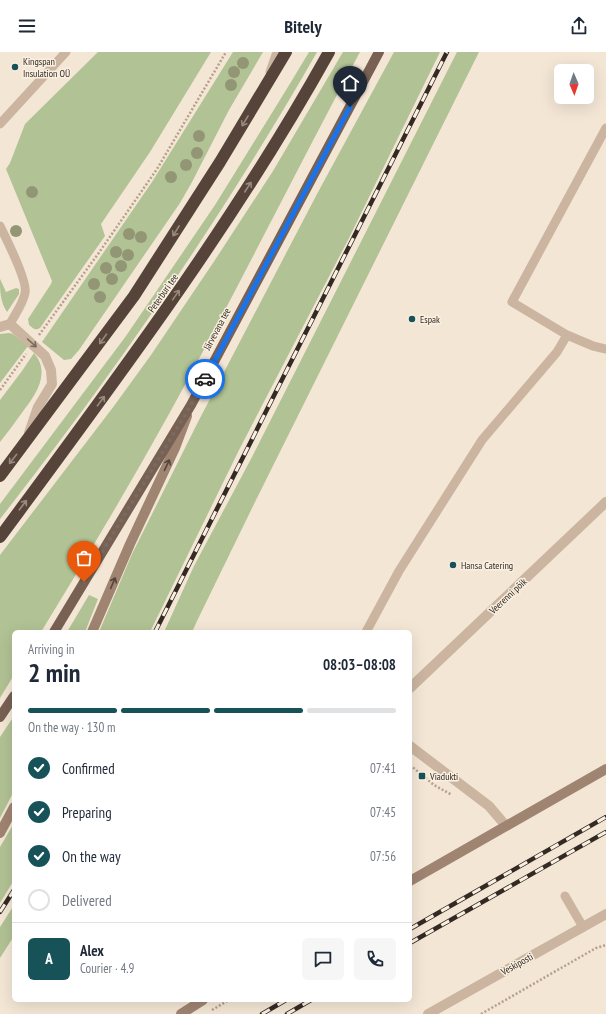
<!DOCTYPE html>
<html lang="en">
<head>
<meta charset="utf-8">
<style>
  :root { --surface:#fff; --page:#f6f6f7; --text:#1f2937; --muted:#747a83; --line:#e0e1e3; --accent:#175259 }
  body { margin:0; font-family:"PT Sans Narrow",sans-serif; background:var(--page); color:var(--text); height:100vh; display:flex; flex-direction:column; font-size:15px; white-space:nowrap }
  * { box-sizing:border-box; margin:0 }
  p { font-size:13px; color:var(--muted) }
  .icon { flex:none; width:22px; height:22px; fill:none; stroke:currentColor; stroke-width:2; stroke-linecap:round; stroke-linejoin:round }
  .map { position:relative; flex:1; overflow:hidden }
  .drawer { position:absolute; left:12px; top:578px; width:400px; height:372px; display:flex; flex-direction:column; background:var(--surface); border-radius:6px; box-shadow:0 4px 16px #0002 }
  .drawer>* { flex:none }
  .needle { width:26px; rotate:178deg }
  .controls { position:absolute; left:554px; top:12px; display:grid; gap:8px }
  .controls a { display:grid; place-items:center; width:40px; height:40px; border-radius:6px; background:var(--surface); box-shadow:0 4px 16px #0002; font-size:20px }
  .pin { position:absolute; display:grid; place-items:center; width:34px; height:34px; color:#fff; margin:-41px -17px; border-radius:50% 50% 50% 0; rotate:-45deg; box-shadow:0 0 4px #0007 }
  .pin .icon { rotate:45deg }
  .courier { position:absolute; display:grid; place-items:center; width:40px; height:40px; margin:-20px; border:3px solid #1a73e8; border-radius:50%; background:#fff; color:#222; box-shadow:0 1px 5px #0007 }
  .overview em { font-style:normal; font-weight:600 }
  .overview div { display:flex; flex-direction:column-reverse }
  .overview { display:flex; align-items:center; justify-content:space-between; height:68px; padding:0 16px }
  h1 { font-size:26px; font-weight:600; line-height:30px }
  .bar { display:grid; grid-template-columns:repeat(4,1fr); gap:6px 4px; align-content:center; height:48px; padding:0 16px }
  .bar i { height:5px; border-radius:3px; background:var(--line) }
  .bar .current { background:var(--accent) }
  .bar p { grid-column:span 4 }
  .line { display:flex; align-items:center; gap:10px; padding:0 16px; border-top:1px solid var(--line) }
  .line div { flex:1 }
  .round { display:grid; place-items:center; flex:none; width:42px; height:42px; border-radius:6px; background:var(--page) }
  ol { padding:0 16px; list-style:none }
  li { display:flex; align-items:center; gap:12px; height:44px }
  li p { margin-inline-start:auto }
  li .icon { padding:4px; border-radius:50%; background:var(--accent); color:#fff; stroke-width:4 }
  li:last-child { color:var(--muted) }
  li i { width:22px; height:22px; border:2px solid var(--line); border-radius:50% }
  header { display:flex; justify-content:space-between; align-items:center; height:52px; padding:0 16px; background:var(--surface); font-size:18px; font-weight:600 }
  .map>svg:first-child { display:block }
  .green { fill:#b1c294 }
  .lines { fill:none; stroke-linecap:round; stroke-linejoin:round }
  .path { stroke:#b79f8a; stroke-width:2.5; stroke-dasharray:2 2; stroke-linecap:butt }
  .lane { stroke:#cbb5a0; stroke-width:9 }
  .street { stroke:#cbb5a0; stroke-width:10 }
  .secondary { stroke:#9f8472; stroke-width:10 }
  .primary { stroke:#786153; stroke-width:10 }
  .highway { stroke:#56443a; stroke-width:12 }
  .rail-casing { stroke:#342a24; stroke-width:4.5 }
  .rail { stroke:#faf0e1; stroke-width:3; stroke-dasharray:9; stroke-linecap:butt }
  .tree { fill:#929675 }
  .oneway { stroke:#98897d }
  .oneway2 { stroke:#78695c }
  .oneway3 { stroke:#54453b }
  .done { stroke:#776c62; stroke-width:4; stroke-dasharray:0 7.2 }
  .route { stroke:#1a73e8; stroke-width:5 }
  .poi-dot { fill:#175259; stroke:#faf0e1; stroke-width:1.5 }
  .labels { text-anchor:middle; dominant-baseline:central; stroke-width:3; stroke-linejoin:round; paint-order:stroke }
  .poi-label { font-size:10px; fill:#342a24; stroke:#faf0e1; text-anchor:start }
  .street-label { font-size:10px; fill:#342a24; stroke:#faf0e1 }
</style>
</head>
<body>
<header><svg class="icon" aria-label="menu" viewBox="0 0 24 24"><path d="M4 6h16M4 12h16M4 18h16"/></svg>Bitely<svg class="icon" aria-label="share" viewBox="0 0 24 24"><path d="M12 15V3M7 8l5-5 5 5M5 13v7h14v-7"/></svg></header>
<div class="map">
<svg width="606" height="962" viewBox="0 0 606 962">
  <rect width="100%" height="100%" fill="#f3e6d5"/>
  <!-- green -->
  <path class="green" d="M98 0H211L150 100 101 172 105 184 40 276C35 279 33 276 29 273L28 267 51 232 52 229 6 117 10 111 25 72Z
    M233 0H263L229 58 192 130 180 151 79 298 71 307 64 308 42 290 152 130Z
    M309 0H317C224 163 116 319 0 467V452L126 284 215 153 291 30Z
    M343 0H360C295 120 235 243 169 362 128 436 85 508 41 580H14V623L0 646V503L114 354 151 303 215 208 273 119Z
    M394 0H440L349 186 239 398 150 580H99L132 502 198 370 317 142Z
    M457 0H479L255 450 197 569 192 580H164L194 514 252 405Z
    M0 227 6 240 16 236 19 237V242L7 260C0 249 0 239 0 227Z
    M9 281 13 282 28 294 0 331V282Z
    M34 301C52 322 34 345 21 362 14 372 7 381 0 390V348L22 319Z
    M89 543 98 547 85 580H67Z
    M14 664V739L0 766V685Z
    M14 771V828L0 851V795Z
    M14 853V884L0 906V875Z"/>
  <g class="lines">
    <!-- path -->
    <path class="path" d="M39 283 98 202 157 117 226 0
      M0 338 26 302
      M410 713 434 733 452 743
      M212 958 229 948
      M481 962 596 896 606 893"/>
    <!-- lane -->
    <path class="lane" d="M270 20 277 0
      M0 72 66 0
      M0 174C6 186 28 230 25 241 23 252 15 262 10 272
      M567 283 512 250 606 76
      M366 580 399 519 482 388 557 300 567 283 593 294 606 297
      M565 844 583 875"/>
    <!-- street -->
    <path class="street" d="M0 275 10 272 45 304 51 318 52 332 38 355 29 381
      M410 636 606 450
      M410 694 489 754 506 774
      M428 962 606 862"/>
    <!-- secondary -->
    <path class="secondary" d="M92 580 130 492 175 396 187 364
      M0 781 14 755
      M410 829 606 717
      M181 962 203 948"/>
    <!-- primary -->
    <path class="primary" d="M54 580 191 353 379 0
      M0 665 14 644"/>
    <!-- highway -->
    <path class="highway" d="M0 424 134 244 220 110 286 0
      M0 485C116 328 234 171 329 0"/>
    <defs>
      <path id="rail" d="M155 580 447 0
        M0 860 14 838
        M410 877 606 765
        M410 891 606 780
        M262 962 286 948
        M287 962 311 948"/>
    </defs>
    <!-- rail casing -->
    <use href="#rail" class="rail-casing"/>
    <!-- rail -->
    <use href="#rail" class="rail"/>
  </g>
  <!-- trees -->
  <g class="tree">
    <circle cx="243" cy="11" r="6"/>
    <circle cx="234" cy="20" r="6"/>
    <circle cx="231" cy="33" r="6"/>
    <circle cx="199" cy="84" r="6"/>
    <circle cx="197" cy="101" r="6"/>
    <circle cx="186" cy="113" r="6"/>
    <circle cx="171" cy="125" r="6"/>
    <circle cx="32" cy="140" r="6"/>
    <circle cx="16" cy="179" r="6"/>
    <circle cx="129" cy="182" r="6"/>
    <circle cx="141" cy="185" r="6"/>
    <circle cx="116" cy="200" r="6"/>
    <circle cx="128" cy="203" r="6"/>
    <circle cx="121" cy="214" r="6"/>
    <circle cx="106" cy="216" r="6"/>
    <circle cx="112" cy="227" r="6"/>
    <circle cx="94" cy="232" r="6"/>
    <circle cx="100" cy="245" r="6"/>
  </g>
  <!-- one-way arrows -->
  <defs><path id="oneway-shaft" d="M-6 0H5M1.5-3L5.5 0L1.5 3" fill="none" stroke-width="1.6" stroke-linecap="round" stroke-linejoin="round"/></defs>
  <g class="oneway">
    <use href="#oneway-shaft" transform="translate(245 69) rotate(121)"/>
    <use href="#oneway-shaft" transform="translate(248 135) rotate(-57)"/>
    <use href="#oneway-shaft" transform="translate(176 179) rotate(122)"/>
    <use href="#oneway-shaft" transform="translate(176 243) rotate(-55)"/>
    <use href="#oneway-shaft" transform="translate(103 287) rotate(126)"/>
    <use href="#oneway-shaft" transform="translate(101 349) rotate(-53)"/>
    <use href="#oneway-shaft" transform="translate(13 407) rotate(128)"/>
    <use href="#oneway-shaft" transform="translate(23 453) rotate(-53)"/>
  </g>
  <use class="oneway2" href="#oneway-shaft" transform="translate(32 291) rotate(42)"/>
  <g class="oneway3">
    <use href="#oneway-shaft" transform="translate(167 413) rotate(-65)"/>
    <use href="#oneway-shaft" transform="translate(113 531) rotate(-67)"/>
  </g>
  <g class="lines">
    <!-- done -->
    <path class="done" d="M84 530 191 353 205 327"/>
    <!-- route -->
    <path class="route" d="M205 327 350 55"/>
  </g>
  <!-- markers -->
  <g class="poi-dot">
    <circle cx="15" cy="15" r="4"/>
    <circle cx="412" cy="267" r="4"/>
    <circle cx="453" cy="513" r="4"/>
    <rect x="418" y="720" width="8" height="8" rx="2"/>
  </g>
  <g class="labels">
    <!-- poi labels -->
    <g class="poi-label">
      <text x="23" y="9">Kingspan<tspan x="23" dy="12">Insulation OÜ</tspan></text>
      <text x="420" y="267">Espak</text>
      <text x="461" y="513">Hansa Catering</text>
      <text x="430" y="724">Viadukti</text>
    </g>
    <!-- street labels -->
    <g class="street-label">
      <text transform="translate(163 241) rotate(-55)">Peterburi tee</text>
      <text transform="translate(217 277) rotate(-62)">Järvevana tee</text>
      <text transform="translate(508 544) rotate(-43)">Veerenni põik</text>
      <text transform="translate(517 912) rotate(-29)">Veskiposti</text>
    </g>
  </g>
</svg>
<div class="controls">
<a><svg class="needle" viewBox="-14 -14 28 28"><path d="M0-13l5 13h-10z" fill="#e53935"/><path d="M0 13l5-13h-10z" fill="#747a83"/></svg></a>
</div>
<div class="pin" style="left:84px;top:530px;background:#ea580c"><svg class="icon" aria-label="bag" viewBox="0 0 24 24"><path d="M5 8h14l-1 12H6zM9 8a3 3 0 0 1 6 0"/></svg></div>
<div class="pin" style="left:350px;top:55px;background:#1f2937"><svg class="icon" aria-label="home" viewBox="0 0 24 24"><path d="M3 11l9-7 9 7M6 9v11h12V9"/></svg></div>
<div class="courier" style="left:205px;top:327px"><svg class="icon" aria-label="car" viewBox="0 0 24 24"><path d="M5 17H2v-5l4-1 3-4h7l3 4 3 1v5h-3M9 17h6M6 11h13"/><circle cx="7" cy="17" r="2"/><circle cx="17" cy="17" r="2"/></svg></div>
<section class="drawer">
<div class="overview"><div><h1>2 min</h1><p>Arriving in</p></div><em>08:03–08:08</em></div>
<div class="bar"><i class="current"></i><i class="current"></i><i class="current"></i><i></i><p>On the way · 130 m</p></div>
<ol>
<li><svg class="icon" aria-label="check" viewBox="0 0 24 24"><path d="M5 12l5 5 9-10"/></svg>Confirmed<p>07:41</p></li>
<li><svg class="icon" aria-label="check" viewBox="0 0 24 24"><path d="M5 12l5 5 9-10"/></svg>Preparing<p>07:45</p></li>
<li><svg class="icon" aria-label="check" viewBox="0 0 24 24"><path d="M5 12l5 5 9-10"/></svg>On the way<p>07:56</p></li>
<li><i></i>Delivered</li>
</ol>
<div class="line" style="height:72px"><b class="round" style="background:var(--accent);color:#fff">A</b><div><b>Alex</b><p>Courier · 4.9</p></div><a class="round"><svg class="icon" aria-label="chat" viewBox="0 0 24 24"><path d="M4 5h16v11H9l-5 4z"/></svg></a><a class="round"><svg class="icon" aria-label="phone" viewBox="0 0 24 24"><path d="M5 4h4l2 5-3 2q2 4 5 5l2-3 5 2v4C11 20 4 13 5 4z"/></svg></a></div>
</section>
</div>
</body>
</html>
